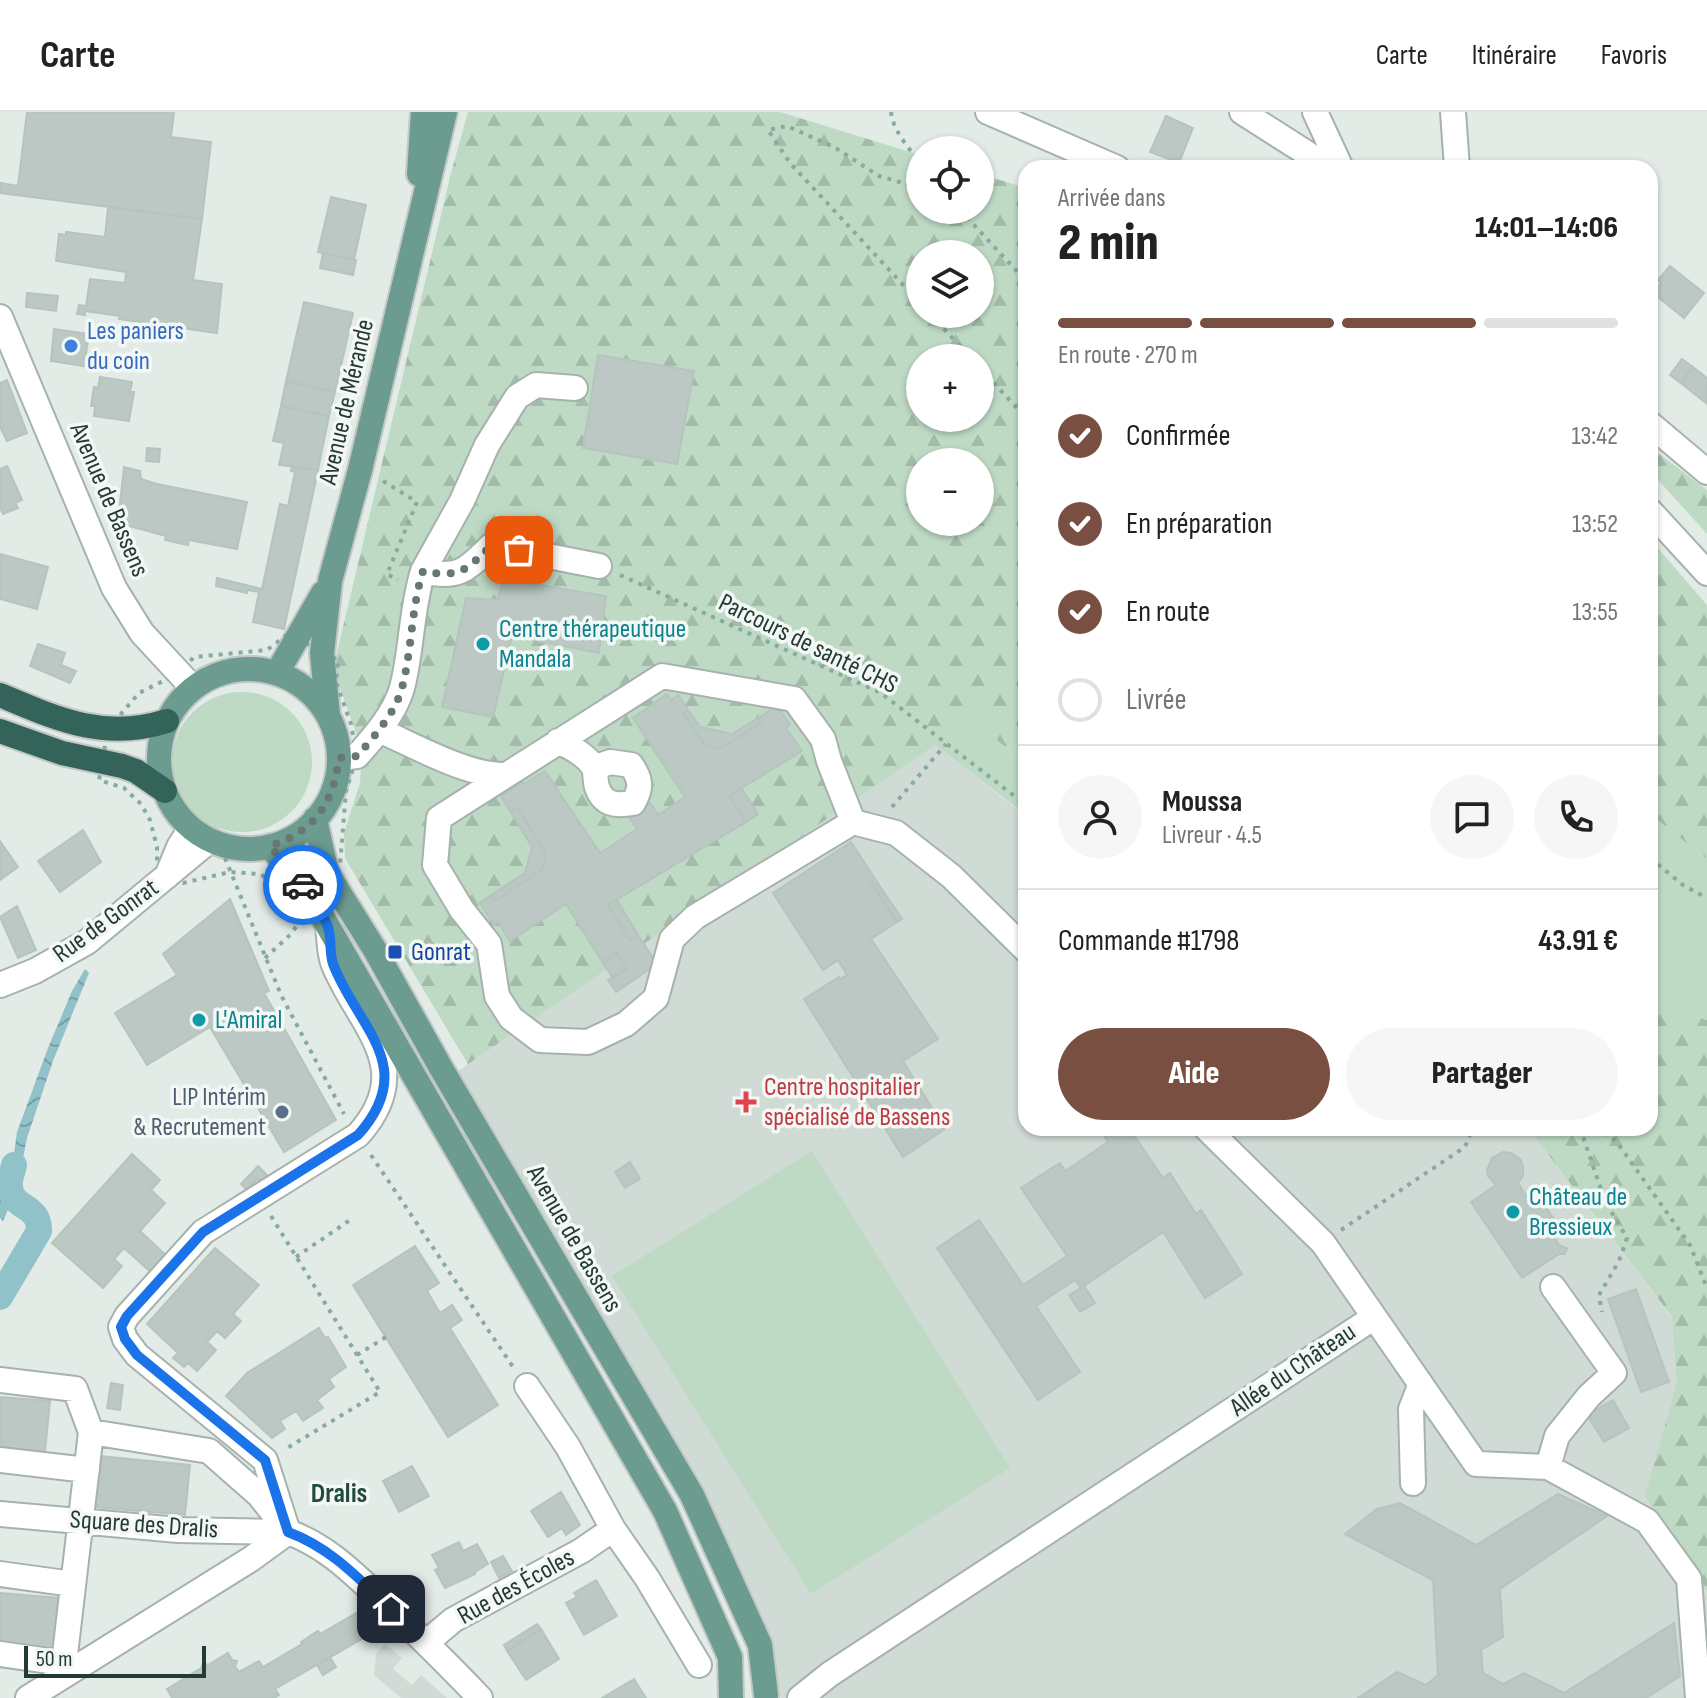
<!DOCTYPE html>
<html lang="fr">
<head>
<meta charset="utf-8">
<style>
  :root { --surface:#fff; --page:#f6f6f6; --text:#222; --muted:#767676; --line:#e0e0e0; --accent:#794f42 }
  body { margin:0; font-family:"Sofia Sans Condensed",sans-serif; background:var(--page); color:var(--text); height:100vh; display:flex; flex-direction:column; font-size:30px; white-space:nowrap }
  * { box-sizing:border-box; margin:0 }
  p { font-size:26px; color:var(--muted) }
  .icon { flex:none; width:44px; height:44px; fill:none; stroke:currentColor; stroke-width:2; stroke-linecap:round; stroke-linejoin:round }
  .map { position:relative; flex:1; overflow:hidden }
  .side { position:absolute; left:1018px; top:48px; width:640px; height:976px; display:flex; flex-direction:column; background:var(--surface); border-radius:24px; box-shadow:0 2px 6px #0004 }
  .side>* { flex:none }
  .controls { position:absolute; left:906px; top:24px; display:grid; gap:16px }
  .controls a { display:grid; place-items:center; width:88px; height:88px; border-radius:50%; background:var(--surface); box-shadow:0 2px 6px #0004; font-size:40px }
  .scale { position:absolute; left:24px; bottom:20px; width:182px; box-sizing:border-box; padding-left:8px; border:4px solid #243a34; border-top:0; font-size:22px; line-height:28px; white-space:nowrap; color:#243a34; -webkit-text-stroke:6px #f3f8f5; paint-order:stroke }
  .pin { position:absolute; display:grid; place-items:center; width:68px; height:68px; color:#fff; margin:-34px; border-radius:16px; box-shadow:0 4px 12px #0006 }
  .courier { position:absolute; display:grid; place-items:center; width:80px; height:80px; margin:-40px; border:6px solid #1a73e8; border-radius:50%; background:#fff; color:#222; box-shadow:0 2px 10px #0007 }
  .summary em { font-style:normal; font-weight:800 }
  .summary div { display:flex; flex-direction:column-reverse }
  .summary { display:flex; align-items:center; justify-content:space-between; height:136px; padding:0 40px }
  h1 { font-size:52px; font-weight:800; line-height:60px }
  .bar { display:grid; grid-template-columns:repeat(4,1fr); gap:12px 8px; align-content:center; height:96px; padding:0 40px }
  .bar i { height:10px; border-radius:6px; background:var(--line) }
  .bar .on { background:var(--accent) }
  .bar p { grid-column:span 4 }
  .line { display:flex; align-items:center; gap:20px; padding:0 40px; border-top:2px solid var(--line) }
  .line div { flex:1 }
  .round { display:grid; place-items:center; flex:none; width:84px; height:84px; border-radius:42px; background:var(--page) }
  ol { padding:0 40px; list-style:none }
  li { display:flex; align-items:center; gap:24px; height:88px }
  li p { margin-inline-start:auto }
  li .icon { padding:8px; border-radius:50%; background:var(--accent); color:#fff; stroke-width:4 }
  li:last-child { color:var(--muted) }
  li i { width:44px; height:44px; border:4px solid var(--line); border-radius:50% }
  .action { display:flex; gap:16px; margin-top:auto; padding:16px 40px }
  .action a { flex:1; height:92px; border-radius:48px; background:var(--accent); color:#fff; font-size:32px; font-weight:800; line-height:92px; text-align:center }
  .action a+a { background:var(--page); color:var(--text) }
  header { display:flex; align-items:center; gap:48px; box-sizing:border-box; height:112px; padding:0 40px; background:var(--surface); border-bottom:2px solid var(--line) }
  header strong { font-size:38px }
  nav { display:flex; gap:44px; margin-inline-start:auto; font-size:28px }
  .map>svg:first-child { display:block }
  .built { fill:#d1dbd6 }
  .green { fill:#bedac5 }
  .forest { fill:url(#forest-firs); fill-rule:evenodd }
  .water { fill:url(#water-waves) }
  .lines { fill:none; stroke-linecap:round; stroke-linejoin:round }
  .canal { stroke:#91c2ca; stroke-width:26 }
  .building { fill:#bbc8c3; stroke:#b6c4be; stroke-width:2 }
  .minor-casing { stroke:#a6b2ae; stroke-width:28 }
  .major-casing { stroke:#c2c8c6; stroke-width:28 }
  .highway-casing { stroke:#c2c8c6; stroke-width:28 }
  .path { stroke:#87ab9f; stroke-width:4; stroke-dasharray:4 6; stroke-linecap:butt }
  .minor { stroke:#fff; stroke-width:24 }
  .major { stroke:#6c9c8f; stroke-width:24 }
  .highway { stroke:#336359; stroke-width:24 }
  .done { stroke:#677873; stroke-width:8; stroke-dasharray:0 14.4 }
  .route { stroke:#1a73e8; stroke-width:10 }
  .shop-dot { fill:#3f7fe0; stroke:#f3f8f5; stroke-width:3 }
  .culture-dot { fill:#0f9aa8; stroke:#f3f8f5; stroke-width:3 }
  .transit-dot { fill:#1a4fb4; stroke:#f3f8f5; stroke-width:3 }
  .health-dot { fill:#e0444e; stroke:#f3f8f5; stroke-width:3 }
  .service-dot { fill:#5c6f8a; stroke:#f3f8f5; stroke-width:3 }
  .labels { text-anchor:middle; dominant-baseline:central; stroke-width:7; stroke-linejoin:round; paint-order:stroke }
  .shop-label { font-size:26px; fill:#366cbe; stroke:#f3f8f5; text-anchor:start }
  .street-label { font-size:26px; fill:#243a34; stroke:#f3f8f5 }
  .culture-label { font-size:26px; fill:#0d838f; stroke:#f3f8f5; text-anchor:start }
  .transit-label { font-size:26px; fill:#164399; stroke:#f3f8f5; text-anchor:start }
  .health-label { font-size:26px; fill:#be3a42; stroke:#f3f8f5; text-anchor:start }
  .service-label { font-size:26px; fill:#4e5e75; stroke:#f3f8f5; text-anchor:end }
  .neighbourhood-label { font-size:28px; font-weight:bold; fill:#224a40; stroke:#f3f8f5 }
</style>
</head>
<body>
<header>
<strong>Carte</strong>
<nav><a>Carte</a><a>Itinéraire</a><a>Favoris</a></nav>
</header>
<div class="map">
<svg width="1707" height="1586" viewBox="0 0 1707 1586">
  <defs>
    <pattern id="forest-firs" width="22" height="20" patternUnits="userSpaceOnUse" patternTransform="scale(2)"><rect width="22" height="20" fill="#bedac5"/><path d="M5 1l3.5 6h-7zM16 11l3.5 6h-7z" fill="#a3bcaa"/></pattern>
    <pattern id="water-waves" width="16" height="10" patternUnits="userSpaceOnUse" patternTransform="scale(2)"><rect width="16" height="10" fill="#91c2ca"/><path d="M0 5q4-4 8 0t8 0" fill="none" stroke="#769fa5"/></pattern>
  </defs>
  <rect width="100%" height="100%" fill="#e3ebe7"/>
  <!-- built -->
  <path class="built" d="M417 424 935 633 1026 704V1016H1528L1707 1252V1586H782L766 1583 760 1533 452 964 468 952 345 746Z
    M385 1532 402 1546 393 1557 412 1573 421 1563 447 1586H401L374 1563 376 1542Z"/>
  <!-- green -->
  <path class="green" d="M172 650a70 70 0 1 1 140 0a70 70 0 1 1-140 0Z
    M981 597 998 629 1026 652V703L935 633Z
    M1650 702 1707 747V908L1650 890Z
    M812 1039 1010 1356 811 1482 612 1164Z"/>
  <!-- forest -->
  <path class="forest" d="M468 0H780L920 43V98H980V62L1026 76V652L998 629 980 598 935 633 468 952 345 746 344 721 360 671 362 637 333 557 451 61ZM920 142H980V202H920ZM920 246H980V306H920ZM920 350H980V410H920Z
    M1650 335 1707 378V422L1650 359Z
    M1650 427 1707 493V747L1650 702Z
    M1650 890 1707 908V1479L1645 1384 1677 1270 1672 1205 1528 1016H1650Z"/>
  <!-- water -->
  <path class="water" d="M85 857 89 861 53 949 27 1026 16 1080 3 1109 0 1106V1088L11 1063 17 1020 48 936 72 879Z"/>
  <g class="lines">
    <!-- canal -->
    <path class="canal" d="M0 1185 39 1119C40 1091 10 1098 10 1073 9 1067 13 1059 14 1053"/>
  </g>
  <!-- building -->
  <path class="building" d="M27 0H174L171 25 211 30 202 107 0 81V71L18 74Z
    M1166 4 1193 16 1179 51 1150 40Z
    M331 85 366 93 354 148 318 140Z
    M108 95 202 107 193 168 222 172 217 221 119 207 120 204 85 199V203L77 202 79 193 86 194 90 167 125 171 126 160 56 149 59 122 66 123V120L105 125Z
    M323 141 356 148 353 163 320 156Z
    M1670 154 1704 181 1684 206 1653 181 1661 171 1658 168Z
    M27 181 58 184 56 199 26 195Z
    M304 190 353 201 335 280 286 269Z
    M54 217 89 222 84 254 51 249Z
    M598 243 694 259 677 352 583 336Z
    M1682 247 1693 255 1681 271 1670 263Z
    M1693 255 1707 266V292L1681 271Z
    M100 265 132 270 130 280H134L129 309 94 304 95 294H91L94 275 98 276Z
    M7 268 27 321 7 329 0 315V271Z
    M286 269 335 280 329 304 281 294Z
    M281 294 329 304 318 358 279 353 284 331 273 329Z
    M147 336 160 337 159 350 146 349Z
    M7 354 22 388 15 391 18 396 3 402 0 396V357Z
    M124 355 140 359 141 367 157 372 247 390 237 437 189 428 188 433 165 428 166 424 118 411Z
    M292 355 318 358 284 517 253 510 259 480 247 478V481L216 474 217 466 262 477 280 392 288 394 295 360 291 359Z
    M0 442 48 455 37 497 0 487Z
    M504 467 606 484 599 541 512 524 493 605 442 595 466 486 497 488Z
    M38 532 65 541 61 553 76 559 70 571 30 554Z
    M667 582 671 588 678 583 688 598 683 601 705 633 720 637 761 611 758 606 777 594 790 613 786 616 802 639 729 684 746 710 608 793 630 828 638 823 657 852 616 880 608 868 627 856 617 841 603 851 566 792 510 829 498 810 494 813 480 791 491 783 495 789 542 758 546 742 517 695 510 699 501 684 523 670 524 672 545 659 600 741 637 717 629 705 650 691 658 703 685 685 633 606Z
    M688 598 700 615 732 622 758 606 761 611 720 637 705 633 683 601Z
    M741 676 758 702 746 710 729 684Z
    M517 695 546 742 542 758 495 789 491 783 525 761 532 735 510 699Z
    M83 718 101 750 60 780 38 749Z
    M0 729 18 755 0 768Z
    M851 730 875 767 871 770 897 810 871 827 938 927 903 949 945 1017 903 1045 804 887 839 865 840 867 847 863 838 848 823 858 773 781Z
    M875 767 902 807 897 810 871 770Z
    M230 787 269 879 264 881 336 1008 284 1040 210 915 147 953 115 901 177 863 163 842Z
    M617 788 638 823 630 828 608 793Z
    M17 794 36 838 18 846 0 805Z
    M617 841 627 856 613 866 603 851Z
    M1116 1016H1129L1163 1066 1170 1061 1196 1102 1201 1098 1242 1162 1205 1186 1163 1120 1084 1174 1095 1191 1080 1200 1069 1183 1081 1176 1075 1168 1036 1194 1080 1260 1038 1288 937 1136 979 1108 1023 1173 1067 1144 1021 1076 1060 1051 1065 1059 1108 1030 1104 1024Z
    M1503 1040 1511 1041 1520 1047 1523 1054V1064L1518 1071 1526 1084 1535 1080 1556 1110 1548 1115 1559 1133 1567 1136 1565 1142H1559L1522 1166 1471 1090 1496 1073 1488 1064 1487 1058 1492 1046Z
    M132 1042 160 1068 151 1078 165 1091 140 1119 170 1147 155 1164 124 1136 114 1147 122 1154 103 1176 52 1131Z
    M630 1050 640 1067 625 1076 615 1060Z
    M258 1054 269 1065 262 1073 257 1067 247 1078 241 1072Z
    M415 1134 439 1171 427 1179 440 1201 452 1193 462 1208 450 1216 498 1293 448 1325 353 1173Z
    M215 1136 259 1173 233 1202 241 1209 225 1226 217 1219 207 1230 216 1238 197 1259 188 1251 184 1255 173 1246 178 1241 147 1212Z
    M1636 1177 1669 1270 1641 1280 1608 1187Z
    M319 1216 325 1226 328 1225 346 1255 329 1267 334 1275 317 1288 323 1296 303 1309 296 1299 280 1309 285 1317 272 1326 226 1284 247 1261Z
    M111 1271 123 1273 120 1298 107 1296Z
    M0 1285 50 1289 45 1340 0 1336Z
    M1613 1288 1629 1316 1604 1330 1587 1303Z
    M99 1344 190 1353 185 1403 94 1395Z
    M412 1354 429 1384 399 1400 383 1369Z
    M561 1380 580 1413 566 1423 562 1416 548 1425 531 1399Z
    M1558 1382 1607 1404 1500 1477 1503 1525 1481 1538 1483 1561 1503 1572 1524 1561 1564 1581 1674 1511 1680 1564 1646 1586H1358L1397 1560 1426 1573 1438 1563 1433 1468 1345 1422 1377 1397 1400 1391 1476 1433Z
    M459 1430 463 1439 477 1432 488 1452 475 1460V1462L445 1476 435 1458 439 1456 432 1443Z
    M503 1444 512 1459 499 1466 491 1450Z
    M596 1468 617 1504 584 1523 566 1491 577 1485 574 1481Z
    M0 1481 60 1486 55 1537 0 1532Z
    M360 1499 372 1521 275 1577 279 1583 274 1586H172L167 1577 201 1556 203 1551 208 1553 228 1541 232 1548 237 1549 235 1554 239 1560 259 1549 263 1555 302 1532 301 1530 318 1519 320 1522Z
    M537 1512 541 1517 507 1539 504 1533Z
    M541 1517 559 1547 526 1568 507 1539Z
    M330 1545 336 1555 323 1563 317 1553Z
    M634 1567 646 1586H602Z"/>
  <g class="lines">
    <defs>
      <path id="minor" d="M988 0 1117 56
        M1242 0 1330 56
        M1315 0 1341 56
        M1453 0 1457 56
        M0 205 114 476 142 521 193 576
        M1650 312 1707 360
        M1650 399 1707 461
        M423 459 462 389 487 333 517 285 536 273 575 276
        M662 564 794 587 823 627 829 649 853 710 695 805 672 827 656 886 626 912 588 930 540 928 511 906 497 884 489 832 462 798 435 753 439 706Z
        M379 618C413 633 466 663 503 663
        M558 629C570 635 587 643 594 656 596 661 595 669 597 675 603 693 616 694 633 691 642 676 641 667 631 653L610 650 594 656
        M339 646 357 644C374 625 395 601 402 576 412 538 411 497 423 459 460 468 467 457 492 433L599 454
        M853 710 896 721 951 764 1026 838
        M167 764 179 735 191 716
        M0 873 35 859 87 830 210 728
        M1206 1016 1323 1131 1476 1352 1548 1355 1647 1409 1689 1467 1698 1586
        M0 1268 75 1277 91 1320 64 1551
        M527 1274 568 1335 613 1417 647 1466 699 1553
        M91 1320 209 1339 259 1383 279 1408
        M0 1348 87 1358
        M1548 1355 1557 1324 1589 1284 1614 1261 1553 1175
        M1413 1371 1411 1297 1420 1274
        M0 1402 178 1418 288 1420
        M288 1420 265 1348 137 1243 125 1227 121 1215 127 1204 203 1120 358 1023C418 956 360 915 334 853 329 842 330 827 328 816
        M0 1462 73 1472
        M427 1530 453 1508 581 1439 613 1417
        M0 1542 77 1553
        M28 1586 251 1447 288 1420C327 1434 353 1461 383 1489 416 1521 449 1553 480 1586
        M800 1586 830 1562 1373 1206"/>
      <path id="major" d="M419 62 423 0
        M159 647a90 90 0 1 1 180 0a90 90 0 1 1-180 0Z
        M277 561 323 481
        M328 603 322 541 330 469 360 358 445 0
        M315 707 327 761 375 838 441 956 692 1383 760 1533 766 1583
        M270 734 311 785 665 1399 730 1545 731 1586"/>
      <path id="highway" d="M0 583C57 607 104 629 167 609
        M0 619 62 641 122 654 136 659 165 679"/>
    </defs>
    <!-- minor casing -->
    <use href="#minor" class="minor-casing"/>
    <!-- major casing -->
    <use href="#major" class="major-casing"/>
    <!-- highway casing -->
    <use href="#highway" class="highway-casing"/>
    <!-- path -->
    <path class="path" d="M891 0C893 19 909 36 920 51
      M920 76 879 64 834 35 787 14 768 18 790 51 920 191
      M960 98 1026 169
      M930 202 971 246
      M980 256 1026 306
      M383 369 417 390 387 462 398 468
      M620 463 881 581 1026 693
      M288 522 338 548 336 570 351 612 357 644 346 679 340 753 293 777 259 762 230 760 183 771 167 764 157 750V735L150 708 141 692 124 676 99 668 108 617 139 581 179 561 194 545 267 538Z
      M892 695 946 632
      M225 746 281 883 344 1002
      M1650 746 1683 773 1707 786
      M265 846 291 822 300 809
      M1580 1016 1605 1089 1627 1126 1619 1149 1599 1183 1602 1200
      M1595 1016 1616 1029 1690 1133 1707 1176
      M371 1043 513 1255
      M271 1104 380 1280 284 1338
      M1341 1118 1465 1035 1473 1016
      M296 1145 350 1108
      M357 1243 386 1225"/>
    <!-- minor -->
    <use href="#minor" class="minor"/>
    <!-- major -->
    <use href="#major" class="major"/>
    <!-- highway -->
    <use href="#highway" class="highway"/>
  </g>
  <g class="lines">
    <!-- done -->
    <path class="done" d="M303 773 270 734C315 719 333 692 339 646L357 644C374 625 395 601 402 576 412 538 411 497 423 459 460 467 467 457 492 433L519 438"/>
    <!-- route -->
    <path class="route" d="M303 773C311 786 323 801 328 815 332 827 329 840 333 852 357 915 420 954 358 1023L203 1120 127 1204 121 1215 125 1227 137 1243 265 1348 288 1420C331 1436 358 1466 391 1497"/>
  </g>
  <!-- markers -->
  <circle class="shop-dot" cx="71" cy="234" r="8"/>
  <g class="culture-dot">
    <circle cx="483" cy="532" r="8"/>
    <circle cx="199" cy="908" r="8"/>
    <circle cx="1513" cy="1100" r="8"/>
  </g>
  <rect class="transit-dot" x="387" y="832" width="16" height="16" rx="4"/>
  <path class="health-dot" d="M742 978h8v8h8v8h-8v8h-8v-8h-8v-8h8z"/>
  <circle class="service-dot" cx="282" cy="1000" r="8"/>
  <g class="labels">
    <!-- shop labels -->
    <g class="shop-label">
      <text x="87" y="219">Les paniers<tspan x="87" dy="30">du coin</tspan></text>
    </g>
    <!-- street labels -->
    <g class="street-label">
      <text transform="translate(347 290) rotate(-77)">Avenue de Mérande</text>
      <text transform="translate(109 388) rotate(67)">Avenue de Bassens</text>
      <text transform="translate(808 532) rotate(26)">Parcours de santé CHS</text>
      <text transform="translate(106 809) rotate(-36)">Rue de Gonrat</text>
      <text transform="translate(574 1127) rotate(60)">Avenue de Bassens</text>
      <text transform="translate(1293 1258) rotate(-34)">Allée du Château</text>
      <text transform="translate(144 1413) rotate(4)">Square des Dralis</text>
      <text transform="translate(516 1475) rotate(-29)">Rue des Écoles</text>
    </g>
    <!-- culture labels -->
    <g class="culture-label">
      <text x="499" y="517">Centre thérapeutique<tspan x="499" dy="30">Mandala</tspan></text>
      <text x="215" y="908">L'Amiral</text>
      <text x="1529" y="1085">Château de<tspan x="1529" dy="30">Bressieux</tspan></text>
    </g>
    <!-- transit labels -->
    <g class="transit-label">
      <text x="411" y="840">Gonrat</text>
    </g>
    <!-- health labels -->
    <g class="health-label">
      <text x="764" y="975">Centre hospitalier<tspan x="764" dy="30">spécialisé de Bassens</tspan></text>
    </g>
    <!-- service labels -->
    <g class="service-label">
      <text x="266" y="985">LIP Intérim<tspan x="266" dy="30">&amp; Recrutement</tspan></text>
    </g>
    <!-- neighbourhood labels -->
    <g class="neighbourhood-label">
      <text x="339" y="1381">Dralis</text>
    </g>
  </g>
</svg>
<div class="controls">
<a><svg class="icon" aria-label="locate" viewBox="0 0 24 24"><circle cx="12" cy="12" r="6"/><path d="M12 2v4M12 18v4M2 12h4M18 12h4"/></svg></a>
<a><svg class="icon" aria-label="layers" viewBox="0 0 24 24"><path d="M12 4l9 5-9 5-9-5zM3 14l9 5 9-5"/></svg></a>
<a>+</a>
<a>−</a>
</div>
<div class="scale">50 m</div>
<div class="pin" style="left:519px;top:438px;background:#ea580c"><svg class="icon" aria-label="bag" viewBox="0 0 24 24"><path d="M5 8h14l-1 12H6zM9 8a3 3 0 0 1 6 0"/></svg></div>
<div class="pin" style="left:391px;top:1497px;background:#1f2937"><svg class="icon" aria-label="home" viewBox="0 0 24 24"><path d="M3 11l9-7 9 7M6 9v11h12V9"/></svg></div>
<div class="courier" style="left:303px;top:773px"><svg class="icon" aria-label="car" viewBox="0 0 24 24"><path d="M5 17H2v-5l4-1 3-4h7l3 4 3 1v5h-3M9 17h6M6 11h13"/><circle cx="7" cy="17" r="2"/><circle cx="17" cy="17" r="2"/></svg></div>
<section class="side">
<div class="summary"><div><h1>2 min</h1><p>Arrivée dans</p></div><em>14:01–14:06</em></div>
<div class="bar"><i class="on"></i><i class="on"></i><i class="on"></i><i></i><p>En route · 270 m</p></div>
<ol>
<li><svg class="icon" aria-label="check" viewBox="0 0 24 24"><path d="M5 12l5 5 9-10"/></svg>Confirmée<p>13:42</p></li>
<li><svg class="icon" aria-label="check" viewBox="0 0 24 24"><path d="M5 12l5 5 9-10"/></svg>En préparation<p>13:52</p></li>
<li><svg class="icon" aria-label="check" viewBox="0 0 24 24"><path d="M5 12l5 5 9-10"/></svg>En route<p>13:55</p></li>
<li><i></i>Livrée</li>
</ol>
<div class="line" style="height:144px"><a class="round"><svg class="icon" aria-label="person" viewBox="0 0 24 24"><circle cx="12" cy="8" r="4"/><path d="M4 21q1-7 8-7t8 7"/></svg></a><div><b>Moussa</b><p>Livreur · 4.5</p></div><a class="round"><svg class="icon" aria-label="chat" viewBox="0 0 24 24"><path d="M4 5h16v11H9l-5 4z"/></svg></a><a class="round"><svg class="icon" aria-label="phone" viewBox="0 0 24 24"><path d="M5 4h4l2 5-3 2q2 4 5 5l2-3 5 2v4C11 20 4 13 5 4z"/></svg></a></div>
<div class="line" style="height:104px"><div>Commande #1798</div><b>43.91 €</b></div>
<div class="action"><a>Aide</a><a>Partager</a></div>
</section>
</div>
</body>
</html>
